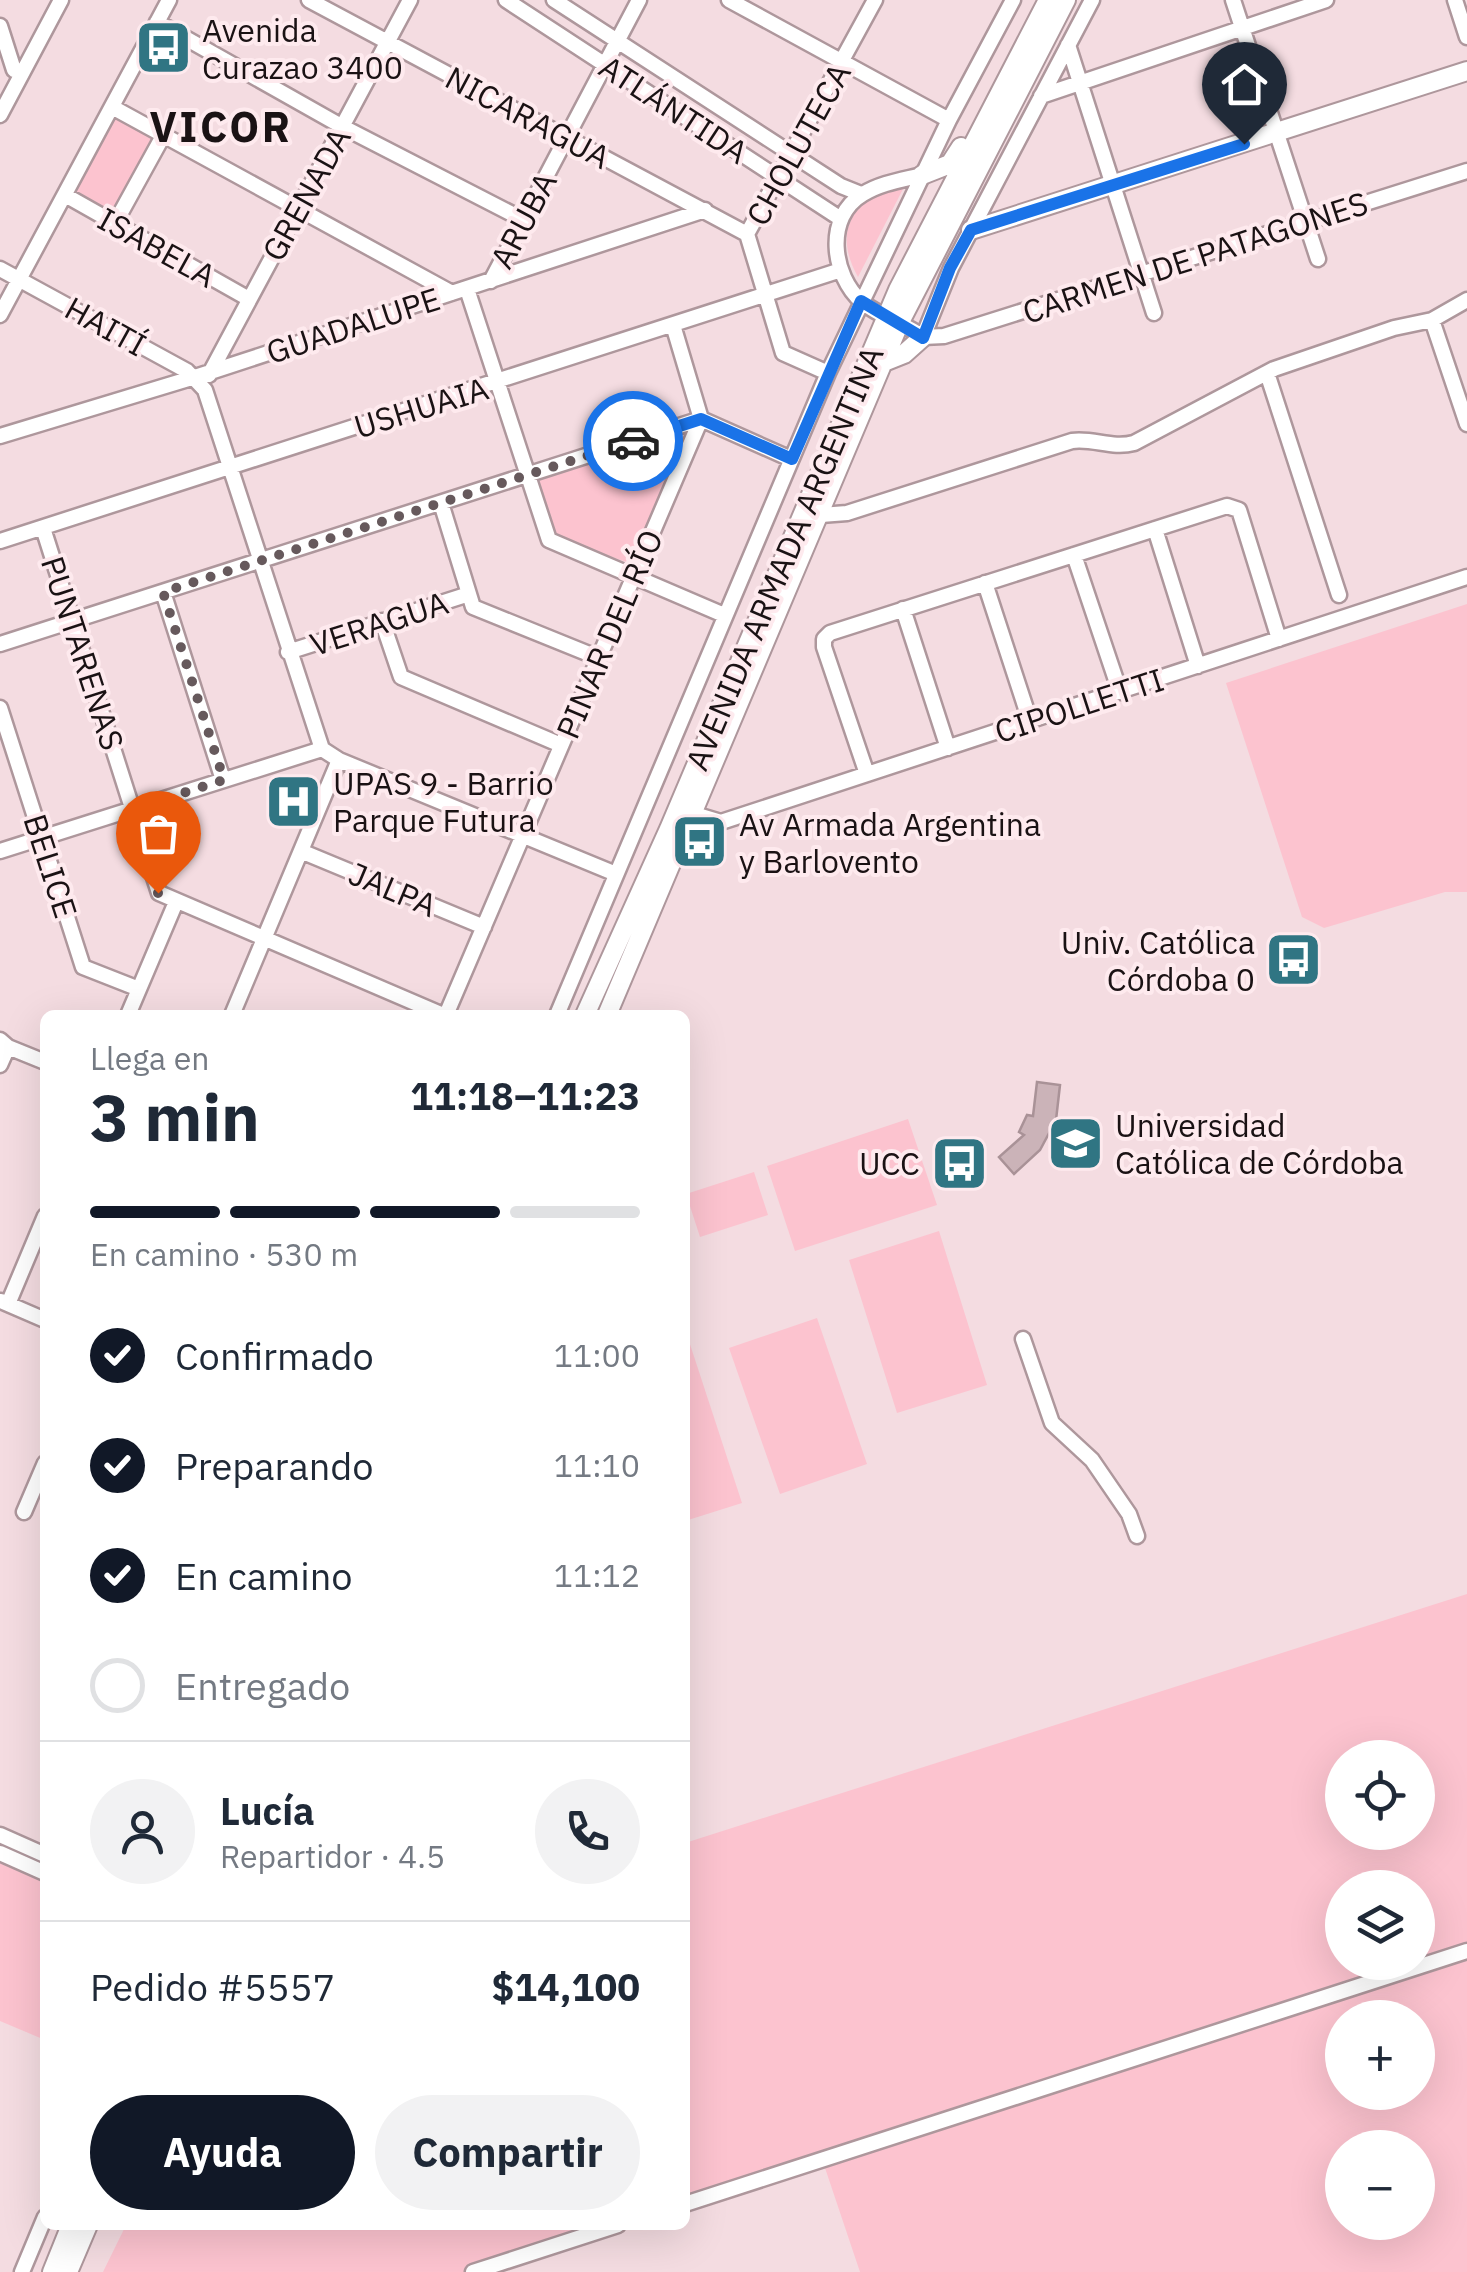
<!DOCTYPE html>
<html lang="es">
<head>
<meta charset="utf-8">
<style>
  :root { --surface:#fff; --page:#f2f2f3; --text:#1f2937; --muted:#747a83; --line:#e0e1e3; --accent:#111827 }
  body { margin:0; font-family:"IBM Plex Sans",sans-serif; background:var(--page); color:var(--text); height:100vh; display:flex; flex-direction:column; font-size:38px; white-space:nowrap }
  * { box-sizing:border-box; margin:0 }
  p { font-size:32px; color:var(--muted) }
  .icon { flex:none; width:55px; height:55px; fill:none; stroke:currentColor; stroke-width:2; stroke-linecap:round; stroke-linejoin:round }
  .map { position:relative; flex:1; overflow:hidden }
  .panel { position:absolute; left:40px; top:1010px; width:650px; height:1220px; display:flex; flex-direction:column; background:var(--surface); border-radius:15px; box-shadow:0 10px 40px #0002 }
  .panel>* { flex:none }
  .fabs { position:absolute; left:1325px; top:1740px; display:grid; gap:20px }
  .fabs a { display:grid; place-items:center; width:110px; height:110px; border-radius:50%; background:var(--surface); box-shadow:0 10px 40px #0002; font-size:50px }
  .pin { position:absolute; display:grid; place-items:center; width:85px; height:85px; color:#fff; margin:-102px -42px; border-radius:50% 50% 50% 0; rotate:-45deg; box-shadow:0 0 10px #0007 }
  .pin .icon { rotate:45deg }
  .courier { position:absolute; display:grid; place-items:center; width:100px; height:100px; margin:-50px; border:8px solid #1a73e8; border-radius:50%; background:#fff; color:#222; box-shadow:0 2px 12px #0007 }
  .summary em { font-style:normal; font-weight:800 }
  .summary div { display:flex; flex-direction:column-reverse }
  .summary { display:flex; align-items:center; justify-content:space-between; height:170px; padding:0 50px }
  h1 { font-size:65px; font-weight:800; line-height:75px }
  .bar { display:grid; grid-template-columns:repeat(4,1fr); gap:15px 10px; align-content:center; height:120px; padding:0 50px }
  .bar i { height:12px; border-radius:8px; background:var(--line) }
  .bar .active { background:var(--accent) }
  .bar p { grid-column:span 4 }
  .line { display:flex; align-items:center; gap:25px; padding:0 50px; border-top:2px solid var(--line) }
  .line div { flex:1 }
  .round { display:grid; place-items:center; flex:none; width:105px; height:105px; border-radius:52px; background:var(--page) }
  ol { padding:0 50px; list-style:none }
  li { display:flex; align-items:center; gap:30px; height:110px }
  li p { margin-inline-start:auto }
  li .icon { padding:10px; border-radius:50%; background:var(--accent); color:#fff; stroke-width:4 }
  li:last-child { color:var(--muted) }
  li i { width:55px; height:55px; border:5px solid var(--line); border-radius:50% }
  .button { display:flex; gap:20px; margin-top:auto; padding:20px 50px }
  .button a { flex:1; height:115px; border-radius:60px; background:var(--accent); color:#fff; font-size:40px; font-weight:800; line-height:115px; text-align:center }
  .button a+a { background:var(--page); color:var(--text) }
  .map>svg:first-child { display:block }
  .green { fill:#fcc3cf; fill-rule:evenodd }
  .building { fill:#cbb3b8; stroke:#a99297; stroke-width:2.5 }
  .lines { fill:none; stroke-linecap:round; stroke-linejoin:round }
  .minor-casing { stroke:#ae979c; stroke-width:19 }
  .major-casing { stroke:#ae979c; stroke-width:22 }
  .minor { stroke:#fff; stroke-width:14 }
  .major { stroke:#fff; stroke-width:18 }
  .done { stroke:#66595c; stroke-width:10; stroke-dasharray:0 18 }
  .route { stroke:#1a73e8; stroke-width:12 }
  .labels { text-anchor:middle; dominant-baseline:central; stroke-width:8; stroke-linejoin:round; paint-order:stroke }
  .poi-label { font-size:32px; fill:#1a1214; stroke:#feeaee; text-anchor:start }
  .street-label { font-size:32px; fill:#1a1214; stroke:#feeaee }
  .district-label { font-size:42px; font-weight:bold; letter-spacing:2.5px; fill:#1a1214; stroke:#feeaee }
</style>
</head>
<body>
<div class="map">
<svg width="1467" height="2272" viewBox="0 0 1467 2272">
  <rect width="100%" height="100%" fill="#f4dce1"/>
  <!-- green -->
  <path class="green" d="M114 111 160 135 113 220 68 195Z
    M890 188 903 189 858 277C835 236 848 205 890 188Z
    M685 428 632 564 558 538 535 473Z
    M1467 604V892H1445L1324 928 1302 917 1226 683Z
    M908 1119 937 1205 795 1251 767 1166Z
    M754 1172 768 1215 700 1237 686 1194Z
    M939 1231 987 1385 897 1413 849 1260Z
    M817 1318 867 1464 780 1494 729 1348Z
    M685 1329 742 1503 685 1521Z
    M1467 1594V2272H860L822 2159 685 2204V1843ZM1342 1758H1418V1832H1342ZM1342 1888H1418V1962H1342ZM1342 2018H1418V2092H1342ZM1342 2148H1418V2222H1342Z
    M0 1860 45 1879V2040L0 2021Z
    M126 2225H618L473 2272H103Z"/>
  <!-- building -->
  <path class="building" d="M300 777 316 780 294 820 287 818 280 824 283 789Z
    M1037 1082 1060 1085 1056 1120 1040 1150 1014 1174 999 1157 1024 1135 1019 1132 1027 1115 1033 1116Z"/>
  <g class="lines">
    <defs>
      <path id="minor" d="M309 0 747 234
        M506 0 841 219
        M554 0 841 186 861 194
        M729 0 949 120
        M1233 0 1318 259
        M1455 0 1467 37
        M157 22 343 127 522 219
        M0 26 14 70
        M1068 45 1154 313
        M1041 96 1326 0
        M112 107 452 293
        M0 115 61 0
        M922 175C902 180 881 183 863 194 824 217 832 276 862 302 880 317 904 323 923 337
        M65 195 249 299
        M114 225 163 136
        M0 269 187 371 205 390 322 749 339 760 616 874
        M491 281 639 0
        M467 289 549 540 724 615
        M0 315 169 0
        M1432 320 1467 424
        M673 325 701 419
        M923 337 944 336 1467 171
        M923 337 951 268 1092 0
        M828 373 783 353 747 234 875 0
        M1267 373 1339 595
        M209 375 410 0
        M701 419 791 459
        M0 436 195 377 705 210
        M441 503 473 607 599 658
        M821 515 847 513 1072 441C1094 438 1112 449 1134 443L1274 369 1394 328 1432 320 1467 300
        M43 528 159 893 443 1015
        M1155 529 1198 666
        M0 541 841 270
        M1074 555 1120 692
        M985 583 1030 721
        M163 592 223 780
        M903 609 948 748
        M382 621 401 677 561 745
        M0 644 701 419
        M288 652 469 594
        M0 708 83 967 139 989
        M867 774 824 647V639L830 633 1227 506 1239 510 1279 639
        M691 813 721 822 1467 577
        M0 851 322 749
        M303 852 484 927
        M128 1015 176 902
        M232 1015 339 760
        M446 1015 701 419
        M557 1015 828 373 949 120 1013 0
        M0 1040 8 1047 45 1062
        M0 1065 8 1047
        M1 1301 45 1320
        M8 1304 45 1216
        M1023 1339 1052 1423 1092 1460 1129 1514 1137 1536
        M24 1512 45 1463
        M0 1835 45 1855
        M0 1853 45 1873
        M685 2204 1467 1951
        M22 2272 45 2217
        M473 2272 618 2225"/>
      <path id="major" d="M922 175 950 164 961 147
        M971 230 1467 71
        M884 362 904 354 923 337
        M585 1015 669 829 898 290 1048 0
        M607 1015 900 322 1066 0
        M52 2272 71 2225
        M68 2272 88 2225"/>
    </defs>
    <!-- minor casing -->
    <use href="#minor" class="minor-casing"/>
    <!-- major casing -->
    <use href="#major" class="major-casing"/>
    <!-- minor -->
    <use href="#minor" class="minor"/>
    <!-- major -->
    <use href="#major" class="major"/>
  </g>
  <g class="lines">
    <!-- done -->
    <path class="done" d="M158 893 132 809 224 780 163 592 633 441"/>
    <!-- route -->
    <path class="route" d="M633 441 701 419 792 459 861 301 923 338 950 268 971 230 1244 144"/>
  </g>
  <!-- icons -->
  <defs>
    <symbol id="bus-square" viewBox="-11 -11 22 22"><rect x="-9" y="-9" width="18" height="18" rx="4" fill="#307583" stroke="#feeaee"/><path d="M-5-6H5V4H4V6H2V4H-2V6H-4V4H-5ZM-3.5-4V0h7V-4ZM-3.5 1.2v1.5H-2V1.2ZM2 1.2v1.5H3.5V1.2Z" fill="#fff"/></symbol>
    <symbol id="hospital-square" viewBox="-11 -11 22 22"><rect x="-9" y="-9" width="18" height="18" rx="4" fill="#307583" stroke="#feeaee"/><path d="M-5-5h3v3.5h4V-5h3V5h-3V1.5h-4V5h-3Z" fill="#fff"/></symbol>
    <symbol id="university-square" viewBox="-11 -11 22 22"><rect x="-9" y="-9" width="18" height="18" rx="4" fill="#307583" stroke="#feeaee"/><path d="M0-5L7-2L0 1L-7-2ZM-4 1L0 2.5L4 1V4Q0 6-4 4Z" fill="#fff"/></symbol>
  </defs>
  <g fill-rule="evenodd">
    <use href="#bus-square" x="132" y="16" width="63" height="63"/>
    <use href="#hospital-square" x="262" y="770" width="63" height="63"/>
    <use href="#bus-square" x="668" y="810" width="63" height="63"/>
    <use href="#bus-square" x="1262" y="928" width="63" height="63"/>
    <use href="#university-square" x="1044" y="1112" width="63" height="63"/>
    <use href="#bus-square" x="928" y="1132" width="63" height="63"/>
  </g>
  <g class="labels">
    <!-- poi labels -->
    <g class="poi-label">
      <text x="202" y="30">Avenida<tspan x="202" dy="37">Curazao 3400</tspan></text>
      <text x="333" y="783">UPAS 9 - Barrio<tspan x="333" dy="37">Parque Futura</tspan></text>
      <text x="739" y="824">Av Armada Argentina<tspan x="739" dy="37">y Barlovento</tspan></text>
      <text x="1255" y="942" text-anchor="end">Univ. Católica<tspan x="1255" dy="37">Córdoba 0</tspan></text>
      <text x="1115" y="1125">Universidad<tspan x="1115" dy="37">Católica de Córdoba</tspan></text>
      <text x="920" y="1163" text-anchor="end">UCC</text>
    </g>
    <!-- street labels -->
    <g class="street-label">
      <text transform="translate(674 109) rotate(33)">ATLÁNTIDA</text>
      <text transform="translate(528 117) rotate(28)">NICARAGUA</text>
      <text transform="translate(798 144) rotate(-61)">CHOLUTECA</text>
      <text transform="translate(306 194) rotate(-61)">GRENADA</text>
      <text transform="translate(523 220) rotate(-62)">ARUBA</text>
      <text transform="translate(157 247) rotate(29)">ISABELA</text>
      <text transform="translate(1195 257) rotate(-18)">CARMEN DE PATAGONES</text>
      <text transform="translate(353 325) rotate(-18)">GUADALUPE</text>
      <text transform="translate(106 326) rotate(29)">HAITÍ</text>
      <text transform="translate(421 407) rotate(-17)">USHUAIA</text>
      <text transform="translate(784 558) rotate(-67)">AVENIDA ARMADA ARGENTINA</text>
      <text transform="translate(379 623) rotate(-18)">VERAGUA</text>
      <text transform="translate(609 634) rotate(-67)">PINAR DEL RÍO</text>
      <text transform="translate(83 653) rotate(72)">PUNTARENAS</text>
      <text transform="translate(1079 705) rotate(-18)">CIPOLLETTI</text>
      <text transform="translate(51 866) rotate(72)">BELICE</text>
      <text transform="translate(393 889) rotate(23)">JALPA</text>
    </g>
    <!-- district labels -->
    <g class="district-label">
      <text x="221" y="126">VICOR</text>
    </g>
  </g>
</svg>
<div class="fabs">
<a><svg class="icon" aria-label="locate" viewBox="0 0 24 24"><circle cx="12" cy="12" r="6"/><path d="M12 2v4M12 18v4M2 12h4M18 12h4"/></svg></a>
<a><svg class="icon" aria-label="layers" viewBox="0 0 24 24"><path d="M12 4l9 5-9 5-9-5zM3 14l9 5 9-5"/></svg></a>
<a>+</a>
<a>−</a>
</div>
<div class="pin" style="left:158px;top:893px;background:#ea580c"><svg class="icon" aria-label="bag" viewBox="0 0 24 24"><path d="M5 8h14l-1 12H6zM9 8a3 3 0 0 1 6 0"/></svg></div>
<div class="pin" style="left:1244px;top:144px;background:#1f2937"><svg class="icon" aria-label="home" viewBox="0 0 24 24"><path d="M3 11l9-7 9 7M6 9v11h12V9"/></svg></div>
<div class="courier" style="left:633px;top:441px"><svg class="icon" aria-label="car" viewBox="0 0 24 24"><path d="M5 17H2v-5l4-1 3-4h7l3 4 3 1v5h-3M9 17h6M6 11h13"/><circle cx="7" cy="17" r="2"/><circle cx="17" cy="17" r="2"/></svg></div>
<section class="panel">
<div class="summary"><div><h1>3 min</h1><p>Llega en</p></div><em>11:18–11:23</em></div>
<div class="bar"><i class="active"></i><i class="active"></i><i class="active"></i><i></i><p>En camino · 530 m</p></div>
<ol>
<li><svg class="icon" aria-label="check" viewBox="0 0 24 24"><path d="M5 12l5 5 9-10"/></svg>Confirmado<p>11:00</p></li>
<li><svg class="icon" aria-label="check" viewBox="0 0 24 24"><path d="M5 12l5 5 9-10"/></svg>Preparando<p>11:10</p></li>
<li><svg class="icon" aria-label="check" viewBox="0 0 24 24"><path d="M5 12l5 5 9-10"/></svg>En camino<p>11:12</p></li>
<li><i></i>Entregado</li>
</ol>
<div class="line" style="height:180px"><a class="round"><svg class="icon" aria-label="person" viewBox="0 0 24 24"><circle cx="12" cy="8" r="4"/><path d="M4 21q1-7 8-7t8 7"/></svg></a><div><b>Lucía</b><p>Repartidor · 4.5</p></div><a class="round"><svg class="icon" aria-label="phone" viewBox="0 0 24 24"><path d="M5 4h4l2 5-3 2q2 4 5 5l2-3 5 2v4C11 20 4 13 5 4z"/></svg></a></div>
<div class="line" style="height:130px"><div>Pedido #5557</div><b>$14,100</b></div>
<div class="button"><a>Ayuda</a><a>Compartir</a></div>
</section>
</div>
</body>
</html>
